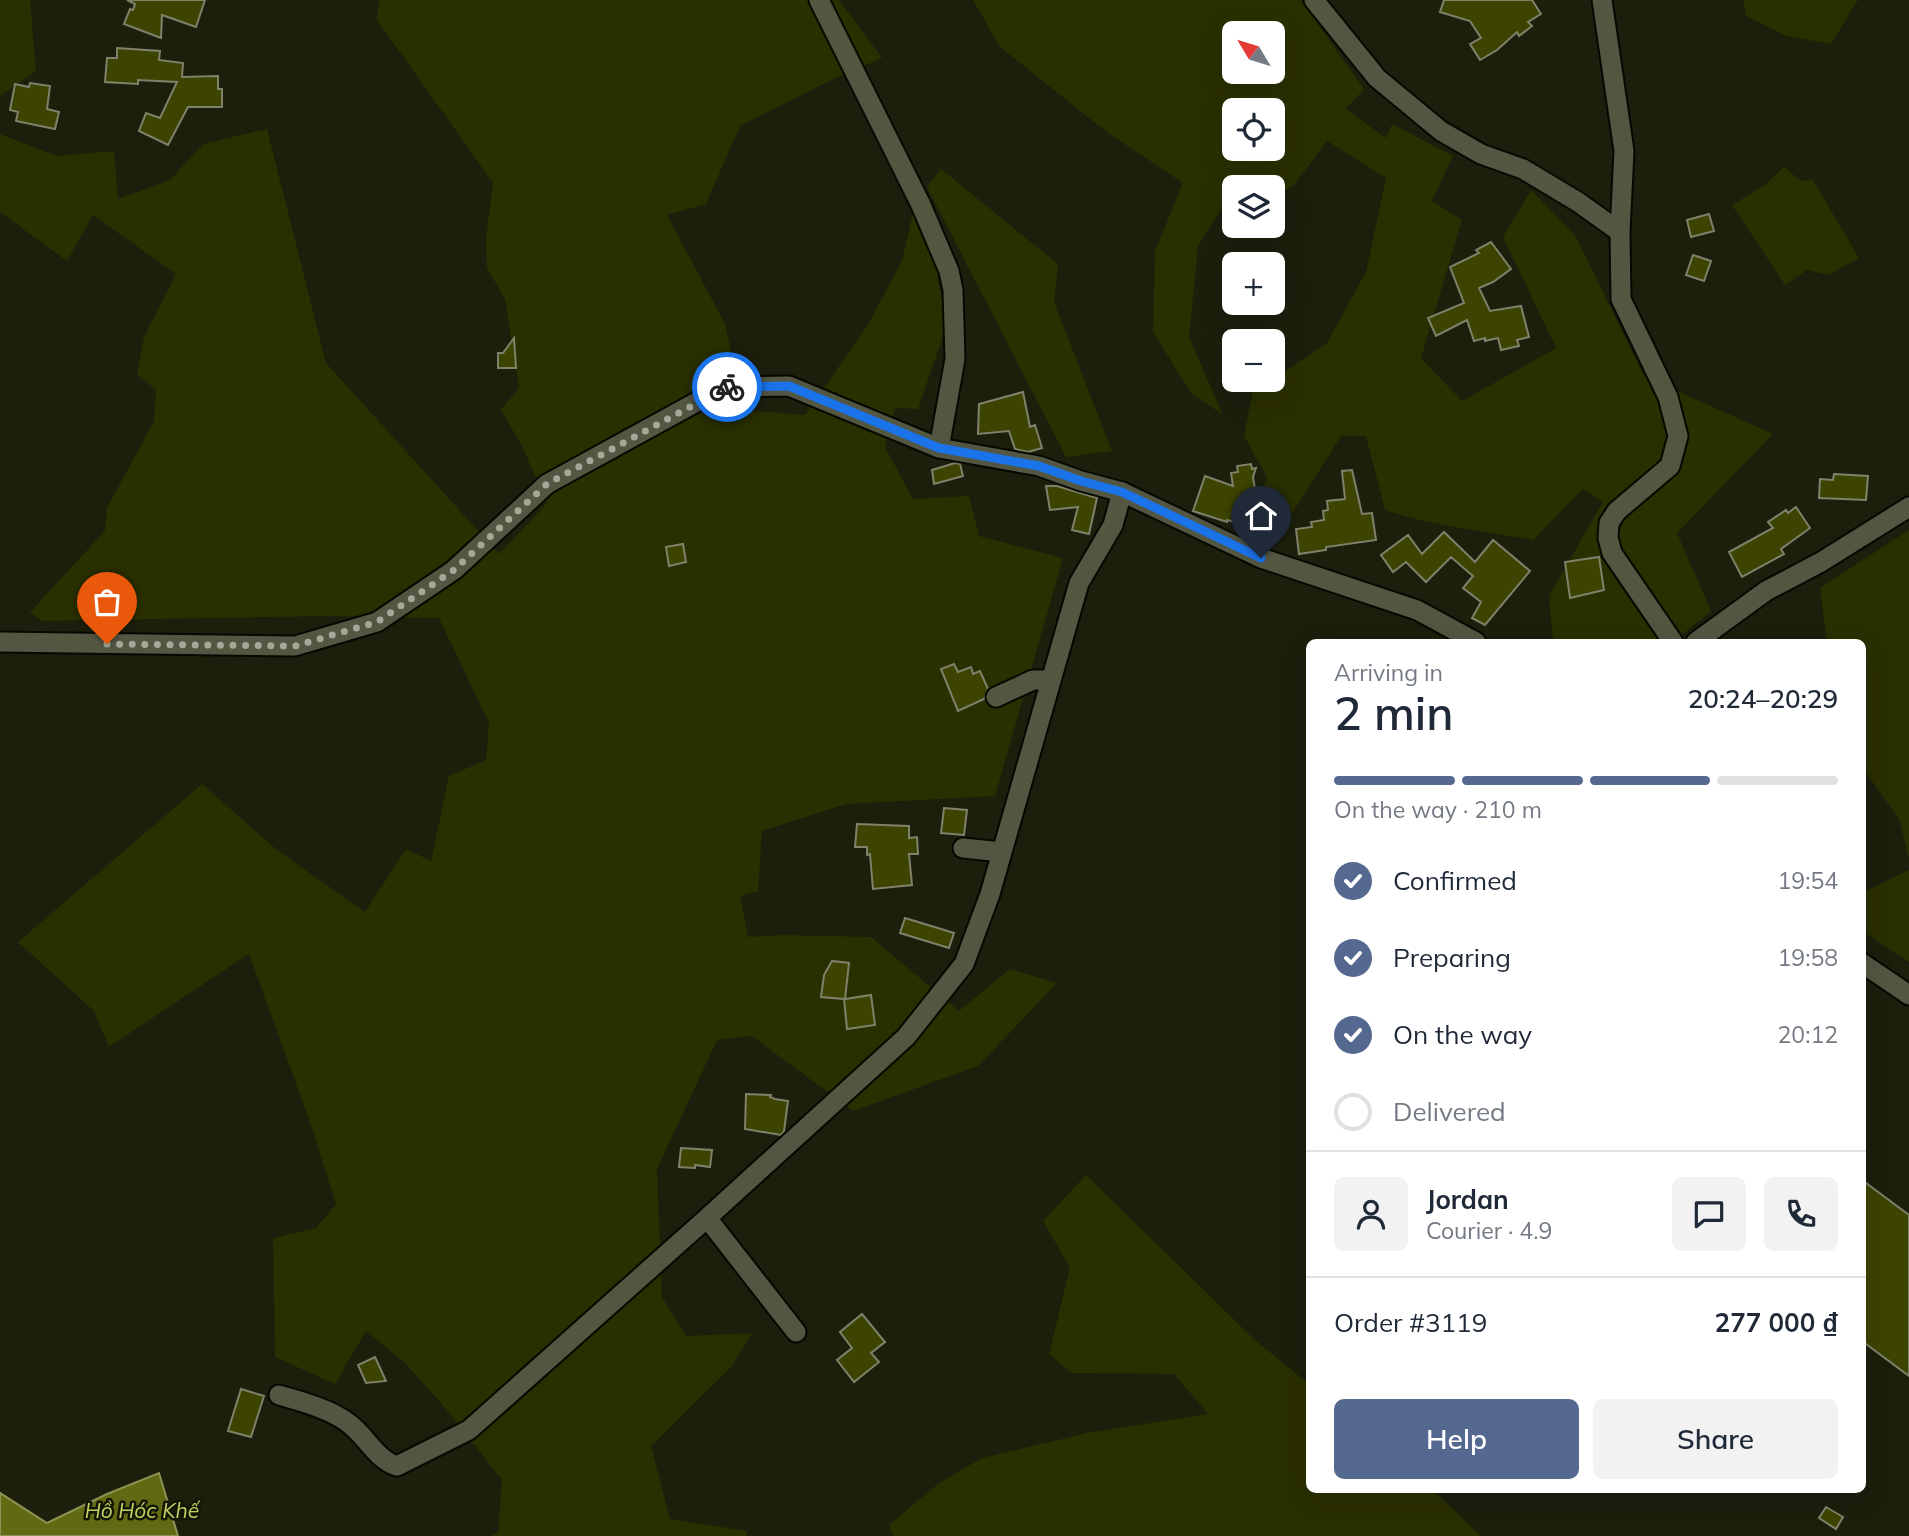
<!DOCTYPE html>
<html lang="en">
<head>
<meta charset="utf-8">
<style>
  :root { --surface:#fff; --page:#f2f2f3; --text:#1f2937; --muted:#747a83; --line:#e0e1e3; --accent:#556890 }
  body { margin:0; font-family:Mulish,sans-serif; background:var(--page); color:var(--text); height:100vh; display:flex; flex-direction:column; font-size:26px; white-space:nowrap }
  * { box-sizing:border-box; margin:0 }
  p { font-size:23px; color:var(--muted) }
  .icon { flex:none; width:38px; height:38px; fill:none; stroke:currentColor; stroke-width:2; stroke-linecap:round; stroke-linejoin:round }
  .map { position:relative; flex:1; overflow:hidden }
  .drawer { position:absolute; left:1306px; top:639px; width:560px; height:854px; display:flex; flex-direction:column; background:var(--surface); border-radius:10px; box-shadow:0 7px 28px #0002 }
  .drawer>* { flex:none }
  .needle { width:46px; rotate:308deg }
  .buttons { position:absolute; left:1222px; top:21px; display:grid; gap:14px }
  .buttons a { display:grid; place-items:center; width:63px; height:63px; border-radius:10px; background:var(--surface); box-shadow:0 7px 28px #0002; font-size:35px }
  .pin { position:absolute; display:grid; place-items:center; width:60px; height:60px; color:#fff; margin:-72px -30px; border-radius:50% 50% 50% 0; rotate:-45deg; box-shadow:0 0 7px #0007 }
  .pin .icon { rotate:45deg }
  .courier { position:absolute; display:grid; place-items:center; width:70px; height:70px; margin:-35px; border:5px solid #1a73e8; border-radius:50%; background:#fff; color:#222; box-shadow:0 2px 9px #0007 }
  .summary em { font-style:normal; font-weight:600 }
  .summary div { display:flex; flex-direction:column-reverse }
  .summary { display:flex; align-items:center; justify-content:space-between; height:119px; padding:0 28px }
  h1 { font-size:46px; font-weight:600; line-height:52px }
  .bar { display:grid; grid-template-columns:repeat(4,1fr); gap:10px 7px; align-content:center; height:84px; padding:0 28px }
  .bar i { height:9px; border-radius:5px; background:var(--line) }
  .bar .selected { background:var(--accent) }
  .bar p { grid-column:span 4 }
  .line { display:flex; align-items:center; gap:18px; padding:0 28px; border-top:2px solid var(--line) }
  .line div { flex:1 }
  .round { display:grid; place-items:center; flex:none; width:74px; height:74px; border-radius:10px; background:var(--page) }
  ol { padding:0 28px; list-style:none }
  li { display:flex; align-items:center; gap:21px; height:77px }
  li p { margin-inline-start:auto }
  li .icon { padding:7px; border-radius:50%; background:var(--accent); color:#fff; stroke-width:4 }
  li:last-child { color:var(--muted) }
  li i { width:38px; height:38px; border:4px solid var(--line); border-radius:50% }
  .primary-button { display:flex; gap:14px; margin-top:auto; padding:14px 28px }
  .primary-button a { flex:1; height:80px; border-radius:10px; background:var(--accent); color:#fff; font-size:28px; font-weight:600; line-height:80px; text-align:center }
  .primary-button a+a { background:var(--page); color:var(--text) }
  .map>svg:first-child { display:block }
  .green { fill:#2a2f00; fill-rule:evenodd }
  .water { fill:#616a13; stroke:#8c9352; stroke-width:2 }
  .building { fill:#3d4300; stroke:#7e826b; stroke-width:2 }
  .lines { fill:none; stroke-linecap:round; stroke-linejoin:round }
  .minor-casing { stroke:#070900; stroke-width:23 }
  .tertiary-casing { stroke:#070900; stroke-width:23 }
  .minor { stroke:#535641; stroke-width:19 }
  .tertiary { stroke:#535641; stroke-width:19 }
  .done { stroke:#a5a899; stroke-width:7; stroke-dasharray:0 12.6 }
  .route { stroke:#1a73e8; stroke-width:9 }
  .labels { text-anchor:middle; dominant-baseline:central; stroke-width:5; stroke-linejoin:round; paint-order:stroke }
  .water-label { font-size:21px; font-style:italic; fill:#c1cf62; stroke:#131604 }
</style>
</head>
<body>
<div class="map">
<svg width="1909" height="1536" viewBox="0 0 1909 1536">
  <rect width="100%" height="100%" fill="#1c1f0c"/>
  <!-- green -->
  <path class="green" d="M0 0H30L36 71 0 96Z
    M379 0H839L882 58 833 79 740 126 706 204 667 215 725 324 744 410 805 415 867 326 902 261 913 213 947 247 937 275 947 324 918 409 895 408 885 447 913 499 969 496 979 536 1063 558 995 796 846 804 762 831 758 891 740 896 748 937 781 935 871 937 959 1011 1010 969 1057 983 978 1066 853 1111 752 1036 717 1040 657 1169 662 1297 686 1336 752 1333 732 1366 651 1446 670 1519 747 1531 746 1536H490L498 1533 502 1480 442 1404 404 1362 366 1331 335 1384 275 1357 273 1238 316 1228 336 1204 310 1122 249 954 109 1047 94 1011 18 942 202 784 277 850 365 912 406 849 431 861 449 776 486 760 489 723 439 618 332 616 42 621 30 612 105 531 107 508 154 421 156 390 137 374 144 337 176 274 93 215 67 261 0 212V134L57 156 114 151 118 199 170 180 203 144 267 129 326 363 499 554 547 503 521 444 501 410 519 388 505 299 487 268 486 238 493 183 377 20Z
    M973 0H1301L1364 89 1346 109 1386 138 1392 124 1453 156 1432 201 1462 220 1421 358 1462 401 1556 348 1503 237 1531 190 1575 235 1644 376 1773 434 1677 533 1711 611 1673 642H1553L1549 596 1603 502 1583 489 1533 540C1484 531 1433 526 1385 510L1366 436H1341L1273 544 1247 534 1267 477 1244 436 1255 380H1272V365L1287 370 1327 343 1366 272 1386 178 1327 141 1294 185 1272 198V187H1234V198H1228L1198 246 1189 337 1223 415 1191 393 1153 332 1155 251 1183 183 1108 133 1000 47ZM1234 33H1272V72H1234ZM1234 110H1272V149H1234Z
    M1743 0H1858L1831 44 1786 36 1746 16Z
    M1784 167 1801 181 1813 180 1859 258 1829 275 1807 270 1785 285 1732 205 1765 185Z
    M941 169 1058 264 1054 302 1112 451 1066 457 927 187Z
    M1909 530V858L1899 819 1862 767V642H1827L1820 588Z
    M1909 870V962L1862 931V893Z
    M1086 1175 1256 1341 1309 1384V1489H1432L1481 1536H893L889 1525 939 1483 982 1458 1087 1433 1208 1414 1174 1374 1072 1373 1049 1354 1070 1268 1043 1221Z"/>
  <!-- water -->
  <path class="water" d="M159 1473 178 1536H0V1493L47 1523 107 1494Z"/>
  <!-- building -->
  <path class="building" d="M127 0H205L196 27 162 15 161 38 124 24 130 9 133 10 135 4Z
    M1444 0H1532L1541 14 1528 22 1532 26 1519 36 1517 32 1497 50 1480 60 1470 44 1481 38 1470 21 1440 12Z
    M117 48 160 51 159 60 183 63 182 77 218 76V89H222V107H188L168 145 139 131 146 113 160 118 177 82 138 80V84L105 82 107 58H117Z
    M30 83 50 86 47 109 59 112 55 129 16 121 18 112 10 110 15 84 29 87Z
    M1709 214 1714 231 1691 237 1687 220Z
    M1491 242 1511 269 1493 282 1479 288 1490 311 1521 306 1529 337 1517 340 1519 346 1501 350 1498 338 1485 341V338L1474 341 1467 320 1436 336 1428 318 1464 303 1450 267 1479 253 1476 250Z
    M1693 255 1711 261 1704 281 1686 275Z
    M514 338 516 368H498V353H503Z
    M1023 392 1030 427 1035 425 1042 448 1028 452 1015 449 1009 431 978 434 979 404Z
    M955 463 960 464 963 476 934 484 932 470Z
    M1251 464 1252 469 1256 468 1253 477 1258 508 1247 510 1245 502 1238 523 1227 520V522L1193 511 1205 476 1233 486 1231 473 1238 472 1237 466Z
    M1352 470 1362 514 1372 513 1376 540 1326 547V550L1299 554 1296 529 1312 527 1311 522 1324 520 1323 511 1328 510 1327 501 1345 499 1342 471Z
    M1834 474 1868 476 1866 500 1819 498 1820 479 1833 480Z
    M1046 486H1057L1097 498 1089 534 1072 530 1078 507 1050 510Z
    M1796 507 1810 528 1781 549 1784 554 1742 577 1729 552 1773 528 1768 522 1786 510 1788 513Z
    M1444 532 1475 562 1493 540 1530 571 1485 625 1472 618 1481 602 1463 588 1473 576 1451 557 1426 582 1406 562 1393 572 1381 555 1408 535 1422 554Z
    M683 544 686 562 669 566 666 547Z
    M1599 557 1604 590 1570 598 1565 562Z
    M954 664 958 672 971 667 973 674 980 671 988 689 984 699 958 711 941 669Z
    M944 808 967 810 964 835 941 833Z
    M857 824 909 826V838L917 837 918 854H909L912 885 873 889 870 854 867 855V847H855Z
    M905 918 954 933 949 948 900 933Z
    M832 961 849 963 845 999 871 995 875 1025 847 1029 844 999 821 997 824 975Z
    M746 1094 771 1095 770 1097 775 1099 788 1101 784 1131 781 1135 745 1129Z
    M681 1148 712 1150 710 1167 695 1165V1168L679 1167Z
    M1862 1180 1909 1215V1376L1862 1341Z
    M862 1314 885 1342 871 1353 879 1362 854 1382 837 1360 852 1348 840 1332Z
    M375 1357 386 1381 366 1383 358 1365Z
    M241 1389 264 1396 251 1437 228 1431Z
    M1826 1507 1843 1517 1836 1529 1819 1518Z"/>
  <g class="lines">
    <defs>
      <path id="minor" d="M819 0 921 205 949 271 953 290 955 359 939 448
        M1314 0 1377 78 1441 131 1481 154 1523 169 1578 202 1620 232
        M1602 0 1624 151 1620 232 1621 299 1668 397 1678 436 1670 466 1617 511 1609 523 1608 538 1612 553 1673 642
        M1696 642 1766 591 1821 562 1909 507
        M996 697 1033 680H1051
        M963 848 1002 852
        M707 1218 906 1037 964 964 990 894 1079 583 1113 525 1122 492
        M279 1395C302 1402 327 1408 347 1422 365 1434 376 1460 397 1466L469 1430 707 1218 796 1332"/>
      <path id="tertiary" d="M0 642 295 646 377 622 454 570 547 484 724 387 789 386 939 448 1039 466 1081 481 1122 492 1261 558 1417 610 1476 642
        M1862 963 1909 995"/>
    </defs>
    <!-- minor casing -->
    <use href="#minor" class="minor-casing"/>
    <!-- tertiary casing -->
    <use href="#tertiary" class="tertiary-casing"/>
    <!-- minor -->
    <use href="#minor" class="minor"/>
    <!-- tertiary -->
    <use href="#tertiary" class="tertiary"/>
  </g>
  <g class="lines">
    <!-- done -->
    <path class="done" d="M107 644 295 646 377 622 454 570 547 484 727 387"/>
    <!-- route -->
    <path class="route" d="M727 387 789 386 939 448 1039 466 1081 481 1122 492 1261 558"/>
  </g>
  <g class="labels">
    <!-- water labels -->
    <g class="water-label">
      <text x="142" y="1510">Hồ Hóc Khế</text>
    </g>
  </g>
</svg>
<div class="buttons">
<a><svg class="needle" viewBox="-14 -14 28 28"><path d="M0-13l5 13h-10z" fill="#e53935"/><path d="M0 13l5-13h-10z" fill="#747a83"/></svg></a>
<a><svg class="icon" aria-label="locate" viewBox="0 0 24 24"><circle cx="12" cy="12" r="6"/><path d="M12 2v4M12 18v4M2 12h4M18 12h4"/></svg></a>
<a><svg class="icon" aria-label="layers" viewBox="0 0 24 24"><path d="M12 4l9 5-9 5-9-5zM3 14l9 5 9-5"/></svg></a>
<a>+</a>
<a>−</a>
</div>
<div class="pin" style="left:107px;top:644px;background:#ea580c"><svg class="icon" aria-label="bag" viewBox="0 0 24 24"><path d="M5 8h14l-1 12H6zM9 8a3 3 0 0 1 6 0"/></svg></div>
<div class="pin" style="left:1261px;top:558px;background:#1f2937"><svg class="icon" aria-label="home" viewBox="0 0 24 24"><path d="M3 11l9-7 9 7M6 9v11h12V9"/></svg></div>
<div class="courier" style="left:727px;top:387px"><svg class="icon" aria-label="bike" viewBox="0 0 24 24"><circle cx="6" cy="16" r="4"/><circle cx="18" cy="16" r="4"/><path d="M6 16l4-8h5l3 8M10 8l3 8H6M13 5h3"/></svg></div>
<section class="drawer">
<div class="summary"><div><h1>2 min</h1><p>Arriving in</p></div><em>20:24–20:29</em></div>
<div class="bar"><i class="selected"></i><i class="selected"></i><i class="selected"></i><i></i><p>On the way · 210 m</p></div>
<ol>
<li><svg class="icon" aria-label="check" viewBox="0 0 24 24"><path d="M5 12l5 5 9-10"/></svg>Confirmed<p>19:54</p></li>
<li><svg class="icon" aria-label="check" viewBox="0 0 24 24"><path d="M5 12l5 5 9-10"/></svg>Preparing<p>19:58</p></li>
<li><svg class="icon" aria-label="check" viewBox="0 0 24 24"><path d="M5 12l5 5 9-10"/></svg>On the way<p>20:12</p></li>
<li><i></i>Delivered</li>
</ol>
<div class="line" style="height:126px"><a class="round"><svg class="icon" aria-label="person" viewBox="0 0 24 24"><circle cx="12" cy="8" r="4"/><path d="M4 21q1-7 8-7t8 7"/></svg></a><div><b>Jordan</b><p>Courier · 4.9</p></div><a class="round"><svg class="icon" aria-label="chat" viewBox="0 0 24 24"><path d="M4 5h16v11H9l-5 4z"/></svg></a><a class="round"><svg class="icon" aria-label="phone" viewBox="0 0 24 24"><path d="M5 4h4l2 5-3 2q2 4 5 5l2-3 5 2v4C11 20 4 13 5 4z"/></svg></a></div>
<div class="line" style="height:91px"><div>Order #3119</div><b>277 000 ₫</b></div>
<div class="primary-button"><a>Help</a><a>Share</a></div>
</section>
</div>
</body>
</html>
